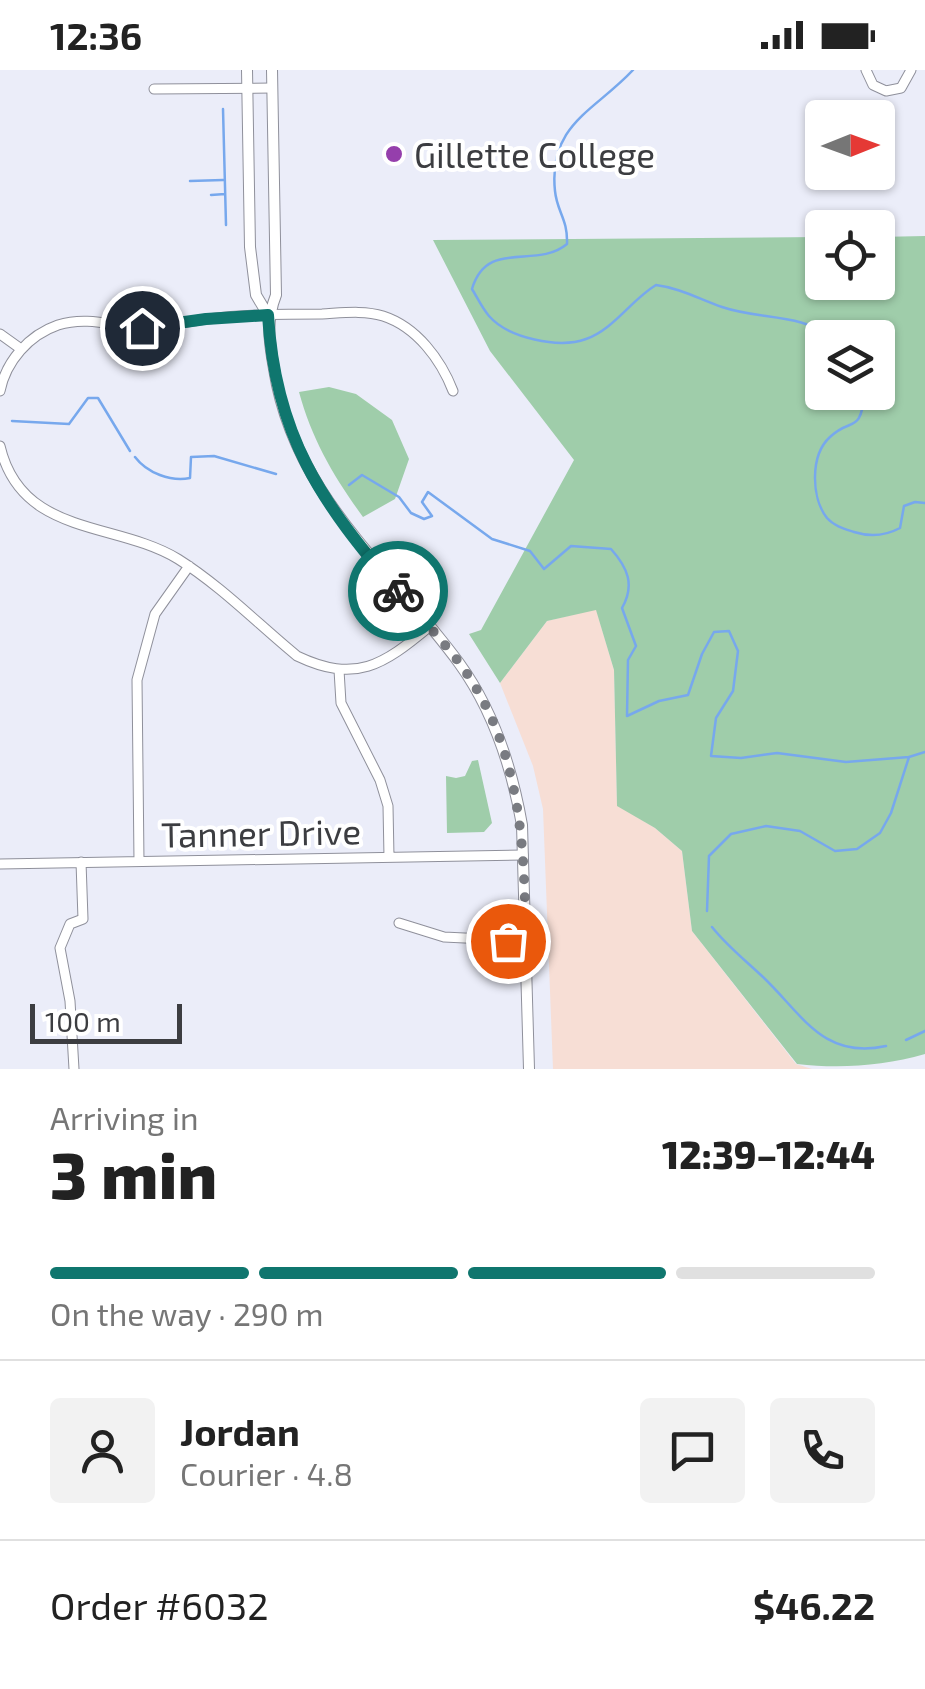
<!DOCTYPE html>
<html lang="en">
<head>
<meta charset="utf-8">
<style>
  :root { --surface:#fff; --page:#f2f2f2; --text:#222; --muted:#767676; --line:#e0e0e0; --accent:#0f766e }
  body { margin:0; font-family:"Exo 2",sans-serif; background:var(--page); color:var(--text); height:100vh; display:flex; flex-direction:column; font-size:38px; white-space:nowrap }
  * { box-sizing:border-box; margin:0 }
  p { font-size:32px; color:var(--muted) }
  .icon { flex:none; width:55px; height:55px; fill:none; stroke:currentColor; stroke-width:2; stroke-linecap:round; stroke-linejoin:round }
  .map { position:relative; height:999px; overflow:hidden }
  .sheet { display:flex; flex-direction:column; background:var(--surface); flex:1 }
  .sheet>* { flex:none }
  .needle { width:65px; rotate:89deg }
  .tools { position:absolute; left:805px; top:30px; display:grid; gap:20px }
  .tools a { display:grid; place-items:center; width:90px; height:90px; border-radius:10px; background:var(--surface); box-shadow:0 2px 8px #0004; font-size:50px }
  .scale { position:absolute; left:30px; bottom:25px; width:152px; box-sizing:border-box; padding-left:10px; border:5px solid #3c3d41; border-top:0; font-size:28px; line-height:35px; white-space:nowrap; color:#3c3d41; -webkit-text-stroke:8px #fff; paint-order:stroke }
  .pin { position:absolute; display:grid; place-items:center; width:85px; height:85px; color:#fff; margin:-42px; border:5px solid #fff; border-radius:50%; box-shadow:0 2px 10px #0007 }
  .courier { position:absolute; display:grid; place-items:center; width:100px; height:100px; margin:-50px; border:8px solid #0f766e; border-radius:50%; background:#fff; color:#222; box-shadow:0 2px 12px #0007 }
  .head em { font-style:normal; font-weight:800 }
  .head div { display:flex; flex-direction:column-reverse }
  .head { display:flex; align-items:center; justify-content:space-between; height:170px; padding:0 50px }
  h1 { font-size:65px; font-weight:800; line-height:75px }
  .bar { display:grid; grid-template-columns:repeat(4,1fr); gap:15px 10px; align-content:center; height:120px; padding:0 50px }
  .bar i { height:12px; border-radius:8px; background:var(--line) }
  .bar .active { background:var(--accent) }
  .bar p { grid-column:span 4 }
  .line { display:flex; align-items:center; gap:25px; padding:0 50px; border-top:2px solid var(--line) }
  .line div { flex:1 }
  .round { display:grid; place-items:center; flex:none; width:105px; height:105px; border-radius:10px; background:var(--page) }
  .status { display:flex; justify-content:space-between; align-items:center; height:70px; padding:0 50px; background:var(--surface); direction:ltr }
  .status svg { height:28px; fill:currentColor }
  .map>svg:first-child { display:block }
  .industrial { fill:#f7ded5 }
  .green { fill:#9fcdaa; fill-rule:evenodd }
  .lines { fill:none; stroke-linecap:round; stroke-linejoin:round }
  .stream { stroke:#77a8ed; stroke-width:2.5 }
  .minor-casing { stroke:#8f909b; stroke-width:11 }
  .tertiary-casing { stroke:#8f909b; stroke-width:12 }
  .minor { stroke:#fff; stroke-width:9 }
  .tertiary { stroke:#fff; stroke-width:10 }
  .done { stroke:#797b81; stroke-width:10; stroke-dasharray:0 18 }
  .route { stroke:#0f766e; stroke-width:12 }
  .poi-dot { fill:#953fac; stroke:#fff; stroke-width:4 }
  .labels { text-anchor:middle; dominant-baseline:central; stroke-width:8; stroke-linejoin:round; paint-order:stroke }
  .poi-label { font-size:35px; fill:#3c3d41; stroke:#fff; text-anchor:start }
  .street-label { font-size:35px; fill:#3c3d41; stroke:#fff }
</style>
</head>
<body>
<div class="status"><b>12:36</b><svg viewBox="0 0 49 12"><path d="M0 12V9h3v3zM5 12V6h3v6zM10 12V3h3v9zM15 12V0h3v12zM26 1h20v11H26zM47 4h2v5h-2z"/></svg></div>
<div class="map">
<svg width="925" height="999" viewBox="0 0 925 999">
  <rect width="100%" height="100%" fill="#ebedf9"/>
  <!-- industrial -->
  <path class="industrial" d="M596 539 614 600 617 735 655 758 682 781 692 861 796 994 812 999H553L543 739 533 696 500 613 547 551Z"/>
  <!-- green -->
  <path class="green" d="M925 166V984C883 996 840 999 797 994L692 861 682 781 655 758 617 736 614 600 596 540 547 551 500 613 469 564 481 560 574 390 490 281 433 170 822 167V212H878V167ZM822 268H878V322H822Z
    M329 317 356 324 392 350 409 389 395 429 363 447C334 407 312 370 299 322Z
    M478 690 492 753 484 762 447 763 446 706 456 708 465 706 472 691Z"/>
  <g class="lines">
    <!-- stream -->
    <path class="stream" d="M633 0C595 41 548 54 555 121 557 142 568 149 567 174 536 200 487 168 472 219 477 227 482 238 489 246 508 268 559 279 586 269 614 259 631 230 656 215 680 218 699 229 722 237 760 250 800 243 834 268
      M223 39 226 155
      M190 111 223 110
      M211 125 225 124
      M865 322C860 366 852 346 830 367 810 385 811 428 827 448 834 456 845 459 854 462 870 467 885 466 900 458L904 436 915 432 925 433
      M12 351 69 354 88 328H98L130 381
      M135 387C147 403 171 412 190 408L191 387 214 386 276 404
      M349 415 362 405 399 427 411 443 424 449 432 446 422 432 428 422 492 469 530 481 544 499 571 476 611 479C628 498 635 515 622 538L636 576 628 590 627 646 659 631 688 625 702 584 714 562 729 561 738 581 733 621 716 648 711 686 741 688 777 683 846 692 909 687
      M707 841 709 786 731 764 766 756 800 761 835 781 857 779 880 763 891 743 909 687 925 682
      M712 857C727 876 745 890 763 907 802 944 823 990 886 976
      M906 970 925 961"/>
    <defs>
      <path id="minor" d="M866 0 873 15 886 21 901 18 911 0
        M154 19 272 18
        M0 264 21 279
        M0 321C6 291 29 265 58 255 90 245 117 258 148 258 169 257 188 251 208 249 246 244 284 244 322 244 342 243 364 240 383 246 417 257 441 290 453 321
        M0 376C21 467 116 451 178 489 221 516 258 554 297 586 356 614 383 595 429 557
        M339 600 341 633 380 710 388 736 389 787
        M139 791 137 610 155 544 189 496
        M0 794 523 785
        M399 853 444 867 526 871
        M74 999 70 931 60 878 70 854 83 849 81 792"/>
      <path id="tertiary" d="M247 0 250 177 256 225 268 245
        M272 0 276 225C266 250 269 272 274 299 294 426 388 496 459 593 493 640 512 698 522 755L529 999"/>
    </defs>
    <!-- minor casing -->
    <use href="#minor" class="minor-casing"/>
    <!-- tertiary casing -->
    <use href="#tertiary" class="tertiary-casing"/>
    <!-- minor -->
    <use href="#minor" class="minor"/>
    <!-- tertiary -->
    <use href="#tertiary" class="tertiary"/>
  </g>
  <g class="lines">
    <!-- done -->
    <path class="done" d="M398 521C418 544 439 567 458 591 521 675 524 771 526 871H508"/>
    <!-- route -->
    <path class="route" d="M142 258 206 249 268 245C275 365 321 433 398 521"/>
  </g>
  <!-- markers -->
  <circle class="poi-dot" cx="394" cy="84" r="10"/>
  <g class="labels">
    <!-- poi labels -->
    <g class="poi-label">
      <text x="414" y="84">Gillette College</text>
    </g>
    <!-- street labels -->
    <g class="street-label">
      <text transform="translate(261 762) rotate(-1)">Tanner Drive</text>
    </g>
  </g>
</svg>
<div class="tools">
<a><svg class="needle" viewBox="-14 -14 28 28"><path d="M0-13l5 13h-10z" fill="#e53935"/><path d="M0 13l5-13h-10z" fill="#767676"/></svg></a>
<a><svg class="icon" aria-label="locate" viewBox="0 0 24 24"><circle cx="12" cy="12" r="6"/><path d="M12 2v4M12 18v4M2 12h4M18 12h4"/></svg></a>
<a><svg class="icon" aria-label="layers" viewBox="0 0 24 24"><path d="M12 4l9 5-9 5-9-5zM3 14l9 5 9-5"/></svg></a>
</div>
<div class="scale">100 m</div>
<div class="pin" style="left:508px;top:871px;background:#ea580c"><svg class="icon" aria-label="bag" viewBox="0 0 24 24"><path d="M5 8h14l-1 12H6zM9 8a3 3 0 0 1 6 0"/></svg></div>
<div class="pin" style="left:142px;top:258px;background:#1f2937"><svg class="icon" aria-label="home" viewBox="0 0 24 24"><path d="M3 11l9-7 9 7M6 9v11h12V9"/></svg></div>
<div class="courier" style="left:398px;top:521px"><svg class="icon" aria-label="bike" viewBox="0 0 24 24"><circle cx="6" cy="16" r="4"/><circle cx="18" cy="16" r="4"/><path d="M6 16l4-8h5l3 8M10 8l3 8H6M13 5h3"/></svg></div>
</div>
<section class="sheet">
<div class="head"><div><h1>3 min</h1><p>Arriving in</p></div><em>12:39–12:44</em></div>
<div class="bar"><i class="active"></i><i class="active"></i><i class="active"></i><i></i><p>On the way · 290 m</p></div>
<div class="line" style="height:180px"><a class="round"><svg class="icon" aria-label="person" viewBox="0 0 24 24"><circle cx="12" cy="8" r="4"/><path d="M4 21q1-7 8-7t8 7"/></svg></a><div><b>Jordan</b><p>Courier · 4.8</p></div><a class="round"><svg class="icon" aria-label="chat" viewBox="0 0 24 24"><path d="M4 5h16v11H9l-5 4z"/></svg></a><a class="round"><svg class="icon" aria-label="phone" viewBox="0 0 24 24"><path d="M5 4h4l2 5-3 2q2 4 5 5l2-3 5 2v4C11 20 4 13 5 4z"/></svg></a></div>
<div class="line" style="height:130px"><div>Order #6032</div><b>$46.22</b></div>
</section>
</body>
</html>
